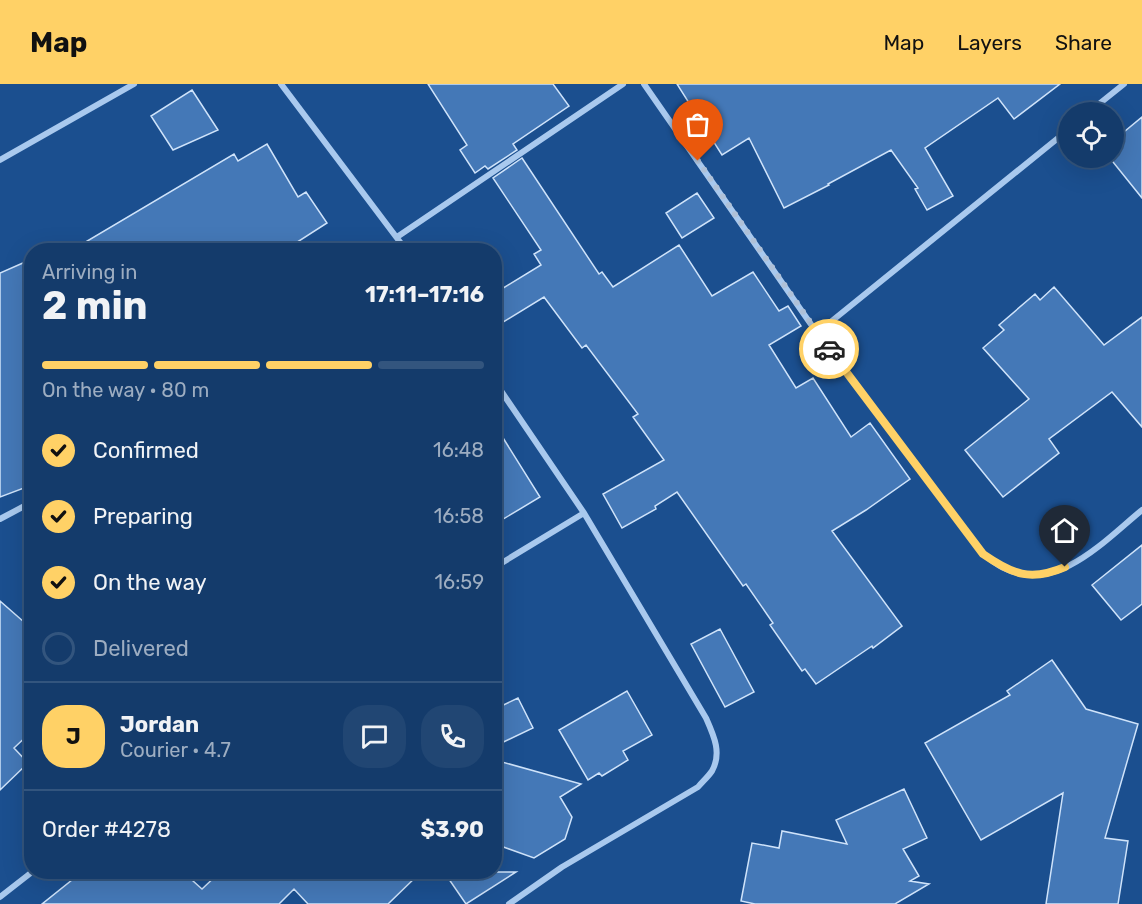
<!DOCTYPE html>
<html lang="en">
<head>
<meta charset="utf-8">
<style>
  :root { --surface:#143b6b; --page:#214673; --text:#f1f3f6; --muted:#9dadc1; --line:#33557e; --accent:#ffd166 }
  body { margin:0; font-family:Rubik,sans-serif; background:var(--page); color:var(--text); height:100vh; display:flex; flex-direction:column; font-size:22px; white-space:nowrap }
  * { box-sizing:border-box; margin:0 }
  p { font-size:20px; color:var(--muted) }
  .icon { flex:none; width:33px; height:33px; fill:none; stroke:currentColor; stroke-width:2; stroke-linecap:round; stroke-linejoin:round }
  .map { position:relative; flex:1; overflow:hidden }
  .drawer { position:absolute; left:24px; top:159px; width:478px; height:636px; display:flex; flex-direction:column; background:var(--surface); border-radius:24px; box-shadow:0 6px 24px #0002,0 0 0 2px var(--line) }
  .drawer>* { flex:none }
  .fabs { position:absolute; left:1058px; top:18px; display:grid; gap:12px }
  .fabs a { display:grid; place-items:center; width:66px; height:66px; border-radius:50%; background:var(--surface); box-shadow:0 6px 24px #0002,0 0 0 2px var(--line); font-size:30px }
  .pin { position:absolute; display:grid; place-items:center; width:51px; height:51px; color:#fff; margin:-62px -26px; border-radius:50% 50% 50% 0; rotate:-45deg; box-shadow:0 0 6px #0007 }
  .pin .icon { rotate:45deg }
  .courier { position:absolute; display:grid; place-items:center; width:60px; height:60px; margin:-30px; border:4px solid #ffd166; border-radius:50%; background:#fff; color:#222; box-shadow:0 2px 8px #0007 }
  .headline em { font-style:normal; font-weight:700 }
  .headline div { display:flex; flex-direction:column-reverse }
  .headline { display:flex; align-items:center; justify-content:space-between; height:102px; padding:0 18px }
  h1 { font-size:39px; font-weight:700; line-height:45px }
  .bar { display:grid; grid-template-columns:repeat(4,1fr); gap:9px 6px; align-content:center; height:72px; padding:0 18px }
  .bar i { height:8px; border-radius:4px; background:var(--line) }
  .bar .selected { background:var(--accent) }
  .bar p { grid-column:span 4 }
  .line { display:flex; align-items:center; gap:15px; padding:0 18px; border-top:2px solid var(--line) }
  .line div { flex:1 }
  .round { display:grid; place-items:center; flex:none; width:63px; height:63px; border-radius:24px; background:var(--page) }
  ol { padding:0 18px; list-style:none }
  li { display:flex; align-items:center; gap:18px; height:66px }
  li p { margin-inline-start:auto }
  li .icon { padding:6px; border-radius:50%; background:var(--accent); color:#111; stroke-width:4 }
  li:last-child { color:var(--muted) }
  li i { width:33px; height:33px; border:3px solid var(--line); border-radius:50% }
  header { display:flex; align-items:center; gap:36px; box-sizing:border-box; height:84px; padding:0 30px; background:var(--accent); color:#111 }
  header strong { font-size:28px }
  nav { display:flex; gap:33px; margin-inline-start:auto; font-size:21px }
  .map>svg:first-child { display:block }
  .building { fill:#4478b7; stroke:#cfe3fa; stroke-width:1.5 }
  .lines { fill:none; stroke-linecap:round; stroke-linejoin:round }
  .street { stroke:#a9c9ee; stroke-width:6 }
  .done { stroke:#afc1d8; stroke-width:6; stroke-dasharray:0 10.8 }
  .route { stroke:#ffd166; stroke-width:8 }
</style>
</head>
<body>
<header>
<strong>Map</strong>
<nav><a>Map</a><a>Layers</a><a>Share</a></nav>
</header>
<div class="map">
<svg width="1142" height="820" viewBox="0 0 1142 820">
  <rect width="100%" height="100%" fill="#1b4f8f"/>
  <!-- building -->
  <path class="building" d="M428 0H553L569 22 513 60 517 66 488 85 485 82 475 89 460 66 467 61Z
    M677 0H1060L1014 35 998 14 925 64 953 112 927 126 915 105 918 104 891 66 828 100 829 101 784 124 749 54 722 71Z
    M192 6 218 46 173 66 151 32Z
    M1142 33V114L1113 78V57Z
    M267 60 298 113 306 108 327 139 285 166H72L234 70 238 77Z
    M522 74 599 190 602 188 613 203 679 161 712 212 753 188 779 227 788 222 801 242 769 261 796 304 813 294 851 353 870 339 910 395 866 426 832 447 902 542 873 564 872 562 816 600 805 585 802 587 770 541 773 539 746 500 743 502 677 408 655 422 656 425 622 444 603 410 664 376 633 333 638 330 586 261 582 264 544 213 495 243V209L541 181 534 170 541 166 493 94Z
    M697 109 714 134 682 154 666 129Z
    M32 175V401L0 413V189Z
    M1054 203 1104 261 1142 233V343L1112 308 1049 355 1059 369 1003 413 965 366 1029 315 983 264 1004 246 999 241 1035 210 1040 216Z
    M495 341 540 413 495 440Z
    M1142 461V520L1121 536 1092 501Z
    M0 517 32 545V647L14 664 28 679 0 706Z
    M720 545 754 608 725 623 691 560Z
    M1052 576 1086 625 1138 640 1105 754 1128 757 1118 820H1046L1063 709 981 756 925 659 1010 611 1007 607Z
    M627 607 652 651 623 667 628 676 602 692 599 689 588 696 559 646Z
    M518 614 533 644 495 662V625Z
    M495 676 581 700 560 713 572 733 565 755 534 774 495 760Z
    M904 705 927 754 903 765 919 792 910 797 929 800 895 820H755L741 817 752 759 779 764 782 747 847 760 836 736Z
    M82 788H183L202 805 220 788H421L388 820H308L294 805 279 820H42Z
    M444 788H516L466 820Z"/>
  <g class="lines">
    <!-- street -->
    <path class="street" d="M281 0 406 166
      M644 0 817 249 983 470C990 475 998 482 1006 485 1058 509 1105 456 1142 426
      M1089 28 1124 0
      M0 76 134 0
      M397 153 623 0
      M817 249 1068 46
      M495 298 584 429
      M0 435 32 418
      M495 483 584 429 706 634C714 652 722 669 712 687 708 693 702 698 698 703L562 783 509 820
      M0 813 32 788"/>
  </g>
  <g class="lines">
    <!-- done -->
    <path class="done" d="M698 77 829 265"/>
    <!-- route -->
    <path class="route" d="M829 265 983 470C1012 490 1030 498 1065 483"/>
  </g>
</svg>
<div class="fabs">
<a><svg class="icon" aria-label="locate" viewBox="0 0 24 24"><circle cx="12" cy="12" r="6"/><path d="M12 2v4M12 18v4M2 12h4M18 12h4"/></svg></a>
</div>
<div class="pin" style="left:698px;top:77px;background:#ea580c"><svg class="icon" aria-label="bag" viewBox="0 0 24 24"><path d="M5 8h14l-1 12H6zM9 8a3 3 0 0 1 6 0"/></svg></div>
<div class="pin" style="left:1065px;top:483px;background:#1f2937"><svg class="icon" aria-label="home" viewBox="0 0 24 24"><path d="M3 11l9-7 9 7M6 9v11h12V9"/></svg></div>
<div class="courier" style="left:829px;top:265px"><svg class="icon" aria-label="car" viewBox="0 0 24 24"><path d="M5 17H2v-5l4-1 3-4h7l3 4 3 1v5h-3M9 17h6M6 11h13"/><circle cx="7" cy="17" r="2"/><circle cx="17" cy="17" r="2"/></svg></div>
<section class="drawer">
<div class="headline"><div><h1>2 min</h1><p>Arriving in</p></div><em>17:11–17:16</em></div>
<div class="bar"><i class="selected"></i><i class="selected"></i><i class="selected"></i><i></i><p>On the way · 80 m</p></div>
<ol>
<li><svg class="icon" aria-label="check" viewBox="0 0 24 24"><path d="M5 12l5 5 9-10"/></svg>Confirmed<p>16:48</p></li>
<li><svg class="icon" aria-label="check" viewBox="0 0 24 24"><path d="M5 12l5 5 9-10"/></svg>Preparing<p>16:58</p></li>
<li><svg class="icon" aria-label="check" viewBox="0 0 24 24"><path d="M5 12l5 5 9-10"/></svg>On the way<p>16:59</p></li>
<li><i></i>Delivered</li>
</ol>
<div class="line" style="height:108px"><b class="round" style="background:var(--accent);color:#111">J</b><div><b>Jordan</b><p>Courier · 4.7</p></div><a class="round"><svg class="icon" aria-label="chat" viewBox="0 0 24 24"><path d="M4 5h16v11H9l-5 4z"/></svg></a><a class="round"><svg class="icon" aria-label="phone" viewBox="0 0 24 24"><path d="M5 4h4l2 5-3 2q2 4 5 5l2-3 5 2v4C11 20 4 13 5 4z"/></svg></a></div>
<div class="line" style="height:78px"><div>Order #4278</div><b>$3.90</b></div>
</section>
</div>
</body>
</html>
